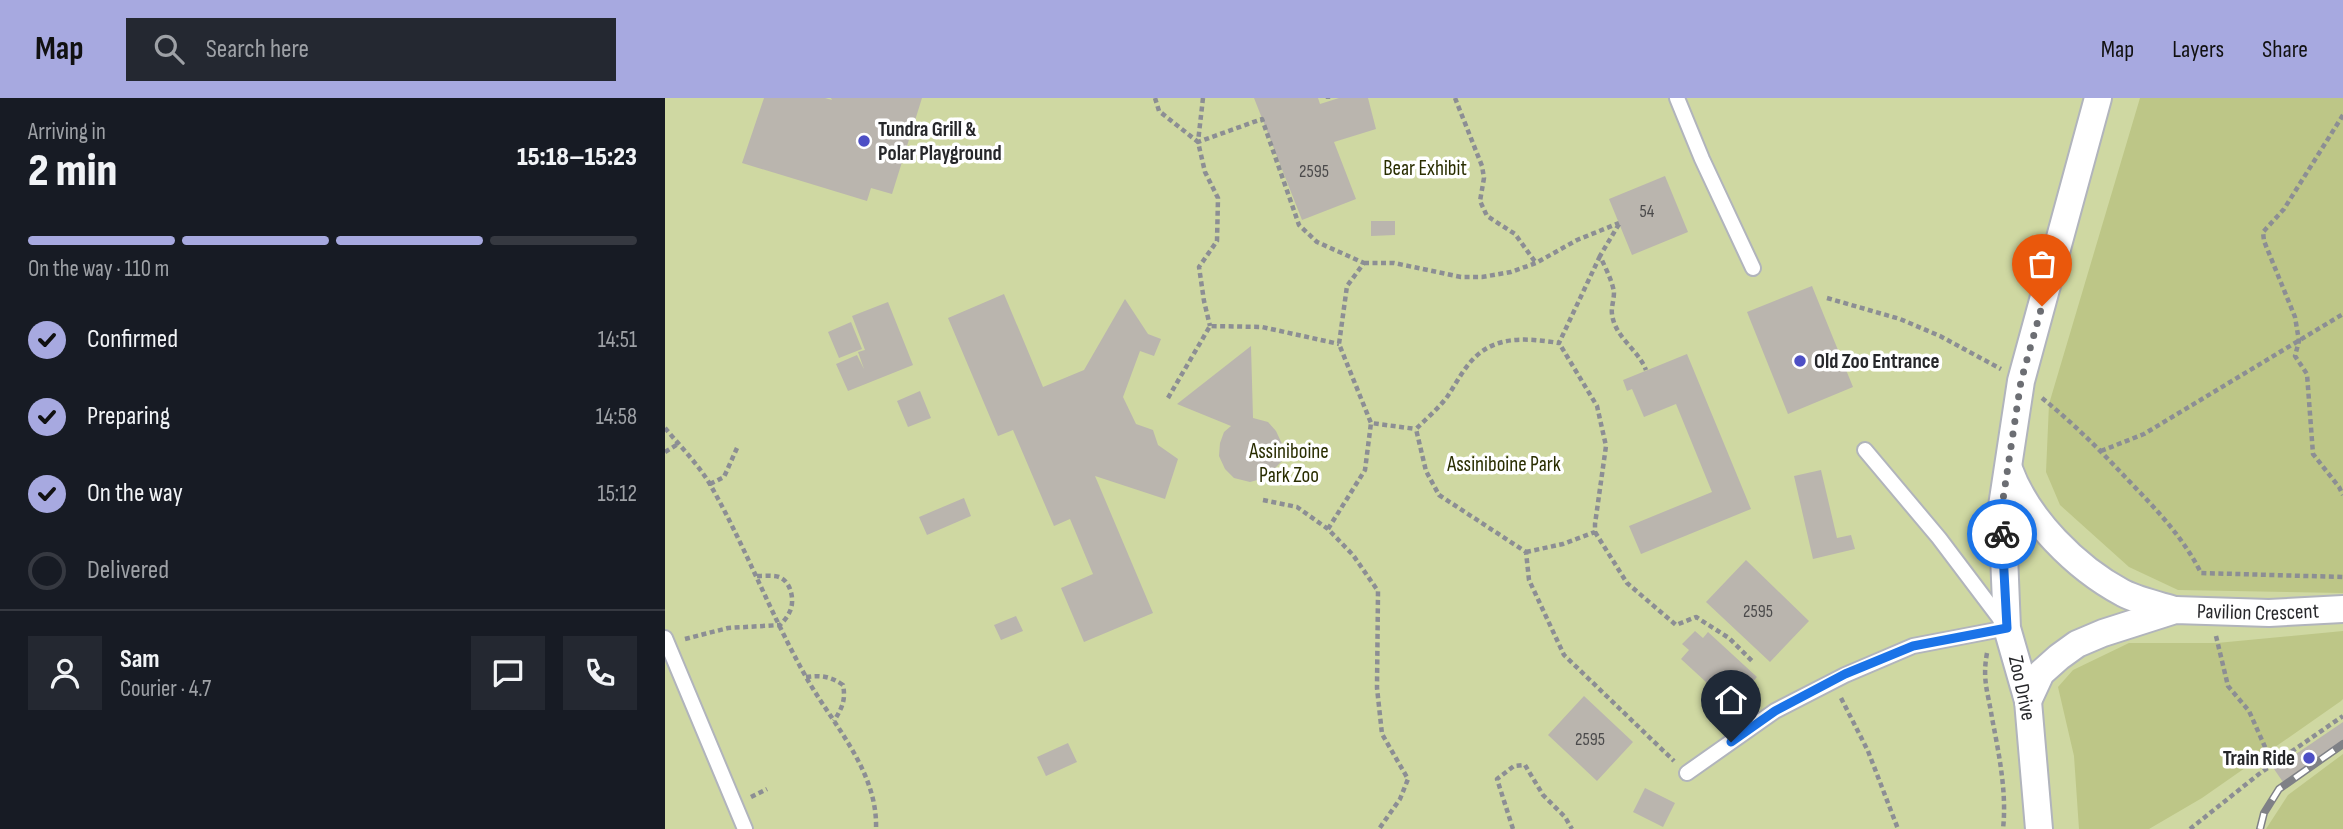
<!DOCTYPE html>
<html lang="en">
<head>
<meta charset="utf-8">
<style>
  :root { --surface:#171b24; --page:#242831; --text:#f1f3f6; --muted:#9ea1a6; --line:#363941; --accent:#a7a9e0 }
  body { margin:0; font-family:"Sofia Sans Condensed",sans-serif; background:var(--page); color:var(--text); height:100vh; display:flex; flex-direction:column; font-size:26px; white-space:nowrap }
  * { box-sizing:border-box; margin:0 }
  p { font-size:23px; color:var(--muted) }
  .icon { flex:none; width:38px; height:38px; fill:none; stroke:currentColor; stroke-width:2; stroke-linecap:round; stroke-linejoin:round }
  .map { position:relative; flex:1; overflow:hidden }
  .panel { display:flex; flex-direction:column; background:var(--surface); width:665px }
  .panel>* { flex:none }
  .pin { position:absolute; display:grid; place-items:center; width:60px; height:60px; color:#fff; margin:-72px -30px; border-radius:50% 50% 50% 0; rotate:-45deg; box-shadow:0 0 7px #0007 }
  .pin .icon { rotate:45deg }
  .courier { position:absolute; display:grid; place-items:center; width:70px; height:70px; margin:-35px; border:5px solid #1a73e8; border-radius:50%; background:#fff; color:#222; box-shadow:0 2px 9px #0007 }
  .overview em { font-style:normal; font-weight:800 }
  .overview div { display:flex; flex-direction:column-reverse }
  .overview { display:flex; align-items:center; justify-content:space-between; height:119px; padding:0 28px }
  h1 { font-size:46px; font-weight:800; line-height:52px }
  .bar { display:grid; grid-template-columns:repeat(4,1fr); gap:10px 7px; align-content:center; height:84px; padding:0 28px }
  .bar i { height:9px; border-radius:5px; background:var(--line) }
  .bar .on { background:var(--accent) }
  .bar p { grid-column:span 4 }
  .line { display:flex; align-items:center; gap:18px; padding:0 28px; border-top:2px solid var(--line) }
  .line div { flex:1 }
  .round { display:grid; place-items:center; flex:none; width:74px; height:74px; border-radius:0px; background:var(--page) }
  ol { padding:0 28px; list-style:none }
  li { display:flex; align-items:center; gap:21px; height:77px }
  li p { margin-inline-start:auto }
  li .icon { padding:7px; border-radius:50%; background:var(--accent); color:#111; stroke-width:4 }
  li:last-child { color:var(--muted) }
  li i { width:38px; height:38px; border:4px solid var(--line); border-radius:50% }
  header { display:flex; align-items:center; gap:42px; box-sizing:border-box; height:98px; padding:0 35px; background:var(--accent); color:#111 }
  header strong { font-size:33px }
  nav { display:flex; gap:38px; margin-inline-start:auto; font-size:24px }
  .search { width:490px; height:63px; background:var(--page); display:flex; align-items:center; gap:18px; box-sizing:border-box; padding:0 24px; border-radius:0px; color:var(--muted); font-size:26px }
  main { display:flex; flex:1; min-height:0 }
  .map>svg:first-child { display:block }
  .green { fill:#cfd8a2 }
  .forest { fill:#bdc687 }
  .building { fill:#bab5ae }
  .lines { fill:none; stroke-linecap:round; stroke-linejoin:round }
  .service-casing { stroke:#b1b4bc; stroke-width:18 }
  .minor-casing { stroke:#b1b4bc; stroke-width:30 }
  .path { stroke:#8c8e94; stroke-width:4.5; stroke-dasharray:5 3.5; stroke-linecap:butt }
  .service { stroke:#fff; stroke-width:14 }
  .minor { stroke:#fff; stroke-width:26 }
  .rail-casing { stroke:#7f8186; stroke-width:8 }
  .rail { stroke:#fff; stroke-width:5; stroke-dasharray:16; stroke-linecap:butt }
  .done { stroke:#6c6e73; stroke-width:7; stroke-dasharray:0 12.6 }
  .route { stroke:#1a73e8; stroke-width:9 }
  .poi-dot { fill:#4d4fc5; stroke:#fff; stroke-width:2.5 }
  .labels { text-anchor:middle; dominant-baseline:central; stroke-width:7; stroke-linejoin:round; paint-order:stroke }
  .number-label { font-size:18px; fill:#4b4a4b }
  .poi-label { font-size:21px; font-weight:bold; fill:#26272a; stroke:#fff; text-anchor:start }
  .park-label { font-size:21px; fill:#292d00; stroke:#fff }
  .street-label { font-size:21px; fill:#26272a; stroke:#fff }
</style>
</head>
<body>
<header>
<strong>Map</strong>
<div class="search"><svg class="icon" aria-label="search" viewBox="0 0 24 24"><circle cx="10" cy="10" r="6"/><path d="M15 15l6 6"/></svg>Search here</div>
<nav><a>Map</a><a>Layers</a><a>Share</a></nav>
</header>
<main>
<section class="panel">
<div class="overview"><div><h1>2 min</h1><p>Arriving in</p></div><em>15:18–15:23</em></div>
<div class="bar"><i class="on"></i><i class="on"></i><i class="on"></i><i></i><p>On the way · 110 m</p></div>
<ol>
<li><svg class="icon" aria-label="check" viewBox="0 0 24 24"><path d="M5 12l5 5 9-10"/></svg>Confirmed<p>14:51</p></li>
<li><svg class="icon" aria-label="check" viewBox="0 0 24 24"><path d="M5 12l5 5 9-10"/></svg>Preparing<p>14:58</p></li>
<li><svg class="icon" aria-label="check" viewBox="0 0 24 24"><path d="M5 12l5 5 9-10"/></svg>On the way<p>15:12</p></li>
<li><i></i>Delivered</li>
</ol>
<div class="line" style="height:126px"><a class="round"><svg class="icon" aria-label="person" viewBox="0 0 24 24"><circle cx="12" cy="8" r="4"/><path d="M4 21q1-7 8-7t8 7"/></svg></a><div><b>Sam</b><p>Courier · 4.7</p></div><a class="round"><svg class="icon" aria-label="chat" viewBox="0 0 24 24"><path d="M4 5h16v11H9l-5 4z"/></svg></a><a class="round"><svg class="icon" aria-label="phone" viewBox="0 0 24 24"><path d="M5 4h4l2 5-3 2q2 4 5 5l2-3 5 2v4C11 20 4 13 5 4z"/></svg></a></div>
</section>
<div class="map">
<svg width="1678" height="731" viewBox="0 0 1678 731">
  <rect width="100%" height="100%" fill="#eff3fb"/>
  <!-- green -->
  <path class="green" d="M0 0H1678V731H0Z"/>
  <!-- forest -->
  <path class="forest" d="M1475 0H1678V495L1513 492 1464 469 1395 407 1381 374 1384 306Z
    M1678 533V601L1676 603 1537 700 1484 731H1414L1409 658 1393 589 1408 572 1464 545H1552Z
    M1678 656V731H1601L1623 697Z"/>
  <!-- building -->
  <path class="building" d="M99 0H160L167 2 166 0H257L227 96 206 90 202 103 77 65Z
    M589 0H653L655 6 674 0H703L711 31 669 44 691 101 637 122Z
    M1000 78 1023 134 967 157 944 101Z
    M706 123H730V137L706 138Z
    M1147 188 1188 289 1123 316 1082 214Z
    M339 196 378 289 419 272 460 201 483 236 496 241 489 258 475 253 458 299 471 326 488 332 493 347 513 361 500 401 430 378 488 515 419 544 396 490 428 476 405 421 389 428 348 332 333 338 283 220Z
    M223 204 248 267 183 293 171 266 192 257 199 271 193 254 200 252 187 218Z
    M186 224 197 251 174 260 163 234Z
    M586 248 588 320 603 324 611 333 618 348 617 363 600 380 585 384 569 380 560 371 554 358 555 345 559 334 566 328 512 306Z
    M1022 256 1086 411 976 456 964 428 1047 394 1011 306 979 319 967 291 962 293 958 282Z
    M255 293 266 320 243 329 232 303Z
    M1156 372 1172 440 1186 437 1190 451 1148 461 1129 378Z
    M299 400 306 418 262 437 254 419Z
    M1081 462 1144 523 1105 564 1041 504Z
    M351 518 358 533 336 542 329 527Z
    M1030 533 1038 540 1043 534 1092 579 1067 608 1016 561 1024 552 1017 546Z
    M919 598 968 644 932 683 883 637Z
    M1678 624V648L1620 687 1609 671Z
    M403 645 412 664 381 678 372 659Z
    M980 690 1010 705 998 729 968 714Z"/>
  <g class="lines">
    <defs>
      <path id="service" d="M1012 0 1037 61 1088 170
        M0 540 80 731
        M1022 675 1110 613 1180 577 1248 548 1342 530 1274 440 1200 352"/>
      <g id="minor">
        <path d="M1344 371C1362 421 1411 470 1458 495 1474 503 1493 507 1510 512"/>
        <path id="s1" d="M1363 603 1376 575 1394 559 1412 546 1438 535 1510 512 1604 515 1678 511"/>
        <path d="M1374 731 1363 603 1342 530 1337 408 1356 283 1433 0"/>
      </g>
    </defs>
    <!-- service casing -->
    <use href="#service" class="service-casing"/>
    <!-- minor casing -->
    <use href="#minor" class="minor-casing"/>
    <!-- path -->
    <path class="path" d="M490 0 494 13 533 44 540 74 553 100 552 143 534 169 539 203 545 228
      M538 0 533 44 597 21 634 127 652 144 699 165 682 188 674 246 706 325 751 331
      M663 0V1
      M790 0 817 68 819 80 815 103 822 118 850 136 871 165
      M1678 17 1619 111 1598 134 1599 143 1630 219 1634 243 1630 258 1642 276 1648 356 1674 389 1678 397
      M954 126 935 158C940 169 947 182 949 194 949 202 946 210 947 216 950 240 973 251 981 272
      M935 158 894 245C861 240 827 236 803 267 795 277 789 289 782 299 773 311 761 321 751 331L761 373 774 397 861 454 864 482 899 557 1009 663
      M699 165H729L796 179H817L846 174 871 165 912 142 954 125
      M1162 200 1235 221 1275 238 1336 271
      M503 300 545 228 597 229 674 246
      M1377 300C1408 325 1436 353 1463 382 1491 411 1518 439 1536 475L1678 479
      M0 330C15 348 34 367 46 388 81 450 106 517 141 579 168 627 213 673 211 731
      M1436 353 1479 336 1678 216
      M0 354 13 346
      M45 386 59 379 72 350
      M598 402 632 409 663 431 688 457 713 493 712 590 717 636 743 681 735 701 714 731
      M663 431 700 372 706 325
      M930 434 962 485 1011 527 1031 519 1064 540 1089 565
      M861 454 898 446 930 434V426L941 348 932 308 894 245
      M1551 538 1563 588 1584 613 1608 667
      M20 541 63 530 115 527C119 523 123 518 125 513 130 503 126 483 114 479 107 477 98 478 91 478
      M1322 555C1317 582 1323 594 1327 620 1334 656 1342 695 1338 731
      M141 579C156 577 165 578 178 587 181 602 177 610 169 623
      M1176 600 1203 653 1233 731
      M86 699 102 691
      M848 731 832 681 849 668 860 667 878 697 900 719 907 731
      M1525 731 1594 676 1678 618"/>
    <!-- service -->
    <use href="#service" class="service"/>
    <!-- minor -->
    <use href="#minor" class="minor"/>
    <defs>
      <path id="rail" d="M1595 731 1599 715 1614 691 1678 646"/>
    </defs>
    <!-- rail casing -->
    <use href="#rail" class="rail-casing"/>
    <!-- rail -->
    <use href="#rail" class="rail"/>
  </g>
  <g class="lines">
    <!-- done -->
    <path class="done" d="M1337 436V408L1356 283 1377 208"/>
    <!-- route -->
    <path class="route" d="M1066 644 1110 613 1180 576 1248 548 1342 530 1337 436"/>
  </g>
  <!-- markers -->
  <g class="poi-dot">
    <circle cx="199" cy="43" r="7"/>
    <circle cx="1135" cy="263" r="7"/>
    <circle cx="1644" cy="660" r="7"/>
  </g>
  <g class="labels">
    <!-- number labels -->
    <g class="number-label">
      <text x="649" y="73">2595</text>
      <text x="982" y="113">54</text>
      <text x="1093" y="513">2595</text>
      <text x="925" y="641">2595</text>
    </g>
    <!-- poi labels -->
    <g class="poi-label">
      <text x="213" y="31">Tundra Grill &amp;<tspan x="213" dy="24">Polar Playground</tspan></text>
      <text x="1149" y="263">Old Zoo Entrance</text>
      <text x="1630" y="660" text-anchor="end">Train Ride</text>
    </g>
    <!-- park labels -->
    <g class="park-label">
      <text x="760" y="70">Bear Exhibit</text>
      <text x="624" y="353">Assiniboine<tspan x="624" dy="24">Park Zoo</tspan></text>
      <text x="839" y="366">Assiniboine Park</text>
    </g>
    <!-- street labels -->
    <g class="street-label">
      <text stroke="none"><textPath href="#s1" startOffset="264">Pavilion Crescent</textPath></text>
      <text transform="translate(1357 590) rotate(78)">Zoo Drive</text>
    </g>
  </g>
</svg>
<div class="pin" style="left:1377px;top:208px;background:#ea580c"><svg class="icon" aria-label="bag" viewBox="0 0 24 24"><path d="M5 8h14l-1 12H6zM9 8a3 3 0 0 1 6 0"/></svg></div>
<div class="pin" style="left:1066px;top:644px;background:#1f2937"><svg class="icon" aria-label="home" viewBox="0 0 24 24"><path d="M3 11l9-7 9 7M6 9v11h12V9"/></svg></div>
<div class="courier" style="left:1337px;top:436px"><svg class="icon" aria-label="bike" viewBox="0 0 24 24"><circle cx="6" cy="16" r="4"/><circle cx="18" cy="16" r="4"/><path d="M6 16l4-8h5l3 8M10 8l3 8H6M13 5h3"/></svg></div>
</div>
</main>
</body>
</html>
